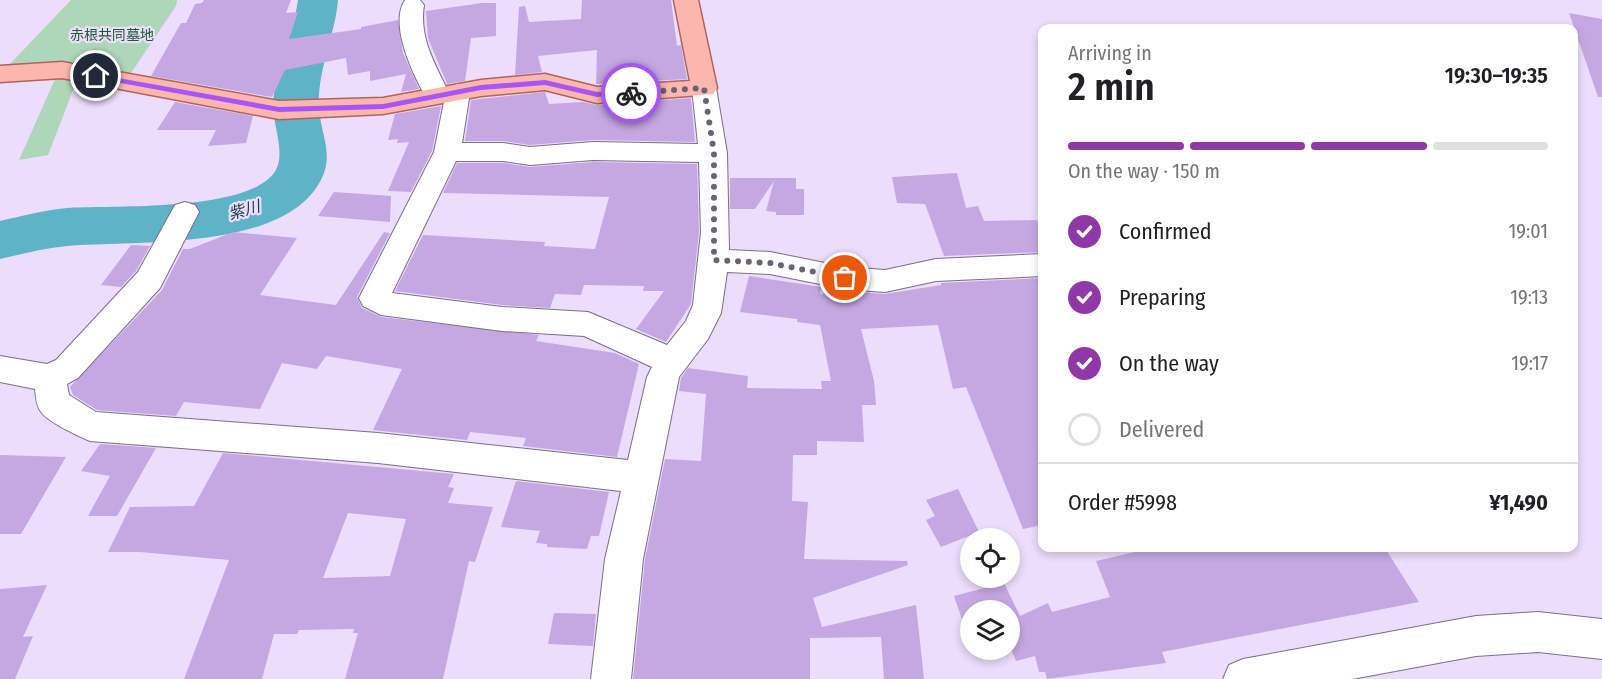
<!DOCTYPE html>
<html lang="en">
<head>
<meta charset="utf-8">
<style>
  :root { --surface:#fff; --page:#f2f2f2; --text:#202124; --muted:#757577; --line:#e0e0e0; --accent:#9039a6 }
  body { margin:0; font-family:"Fira Sans Condensed","Noto Sans JP",sans-serif; background:var(--page); color:var(--text); height:100vh; display:flex; flex-direction:column; font-size:22px; white-space:nowrap }
  * { box-sizing:border-box; margin:0 }
  p { font-size:20px; color:var(--muted) }
  .icon { flex:none; width:33px; height:33px; fill:none; stroke:currentColor; stroke-width:2; stroke-linecap:round; stroke-linejoin:round }
  .map { position:relative; flex:1; overflow:hidden }
  .drawer { position:absolute; left:1038px; top:24px; width:540px; height:528px; display:flex; flex-direction:column; background:var(--surface); border-radius:12px; box-shadow:0 3px 9px #0003 }
  .drawer>* { flex:none }
  .buttons { position:absolute; left:960px; top:528px; display:grid; gap:12px }
  .buttons a { display:grid; place-items:center; width:60px; height:60px; border-radius:50%; background:var(--surface); box-shadow:0 3px 9px #0003; font-size:30px }
  .pin { position:absolute; display:grid; place-items:center; width:51px; height:51px; color:#fff; margin:-26px; border:3px solid #fff; border-radius:50%; box-shadow:0 2px 6px #0007 }
  .courier { position:absolute; display:grid; place-items:center; width:60px; height:60px; margin:-30px; border:4px solid #a855f7; border-radius:50%; background:#fff; color:#222; box-shadow:0 2px 8px #0007 }
  .headline em { font-style:normal; font-weight:600 }
  .headline div { display:flex; flex-direction:column-reverse }
  .headline { display:flex; align-items:center; justify-content:space-between; height:102px; padding:0 30px }
  h1 { font-size:39px; font-weight:600; line-height:45px }
  .bar { display:grid; grid-template-columns:repeat(4,1fr); gap:9px 6px; align-content:center; height:72px; padding:0 30px }
  .bar i { height:8px; border-radius:4px; background:var(--line) }
  .bar .on { background:var(--accent) }
  .bar p { grid-column:span 4 }
  .line { display:flex; align-items:center; gap:15px; padding:0 30px; border-top:2px solid var(--line) }
  .line div { flex:1 }
  ol { padding:0 30px; list-style:none }
  li { display:flex; align-items:center; gap:18px; height:66px }
  li p { margin-inline-start:auto }
  li .icon { padding:6px; border-radius:50%; background:var(--accent); color:#fff; stroke-width:4 }
  li:last-child { color:var(--muted) }
  li i { width:33px; height:33px; border:3px solid var(--line); border-radius:50% }
  .map>svg:first-child { display:block }
  .green { fill:#add7b8 }
  .lines { fill:none; stroke-linecap:round; stroke-linejoin:round }
  .river { fill:#5eb3c8; fill-rule:evenodd }
  .building { fill:#c5a8e3; fill-rule:evenodd }
  .minor-casing { stroke:#7b6e89; stroke-width:2 }
  .major-casing { stroke:#af635d; stroke-width:3 }
  .minor { fill:#fff; fill-rule:evenodd }
  .major { fill:#fbb7ae; fill-rule:evenodd }
  .route { fill:#a855f7 }
  .done { stroke:#6b6274; stroke-width:6; stroke-dasharray:0 10.8 }
  .labels { text-anchor:middle; dominant-baseline:central; stroke-width:4.5; stroke-linejoin:round; paint-order:stroke }
  .far-park-label { font-size:14px; fill:#195c34; stroke:#ebddfb }
  .water-label { font-size:16px; font-style:italic; fill:#143c45; stroke:#ebddfb }
</style>
</head>
<body>
<div class="map">
<svg width="1602" height="679" viewBox="0 0 1602 679">
  <rect width="100%" height="100%" fill="#ebddfb"/>
  <!-- green -->
  <path class="green" d="M71 0H177L176 6 129 76 58 64 9 65Z
    M56 77 77 80 48 155 19 160Z"/>
  <g class="lines">
    <!-- river -->
    <path class="river" d="M298 0H338C335 36 317 70 319 108 320 129 331 149 325 170 298 253 136 240 67 246 44 248 22 254 0 259V221C22 216 44 210 67 208 114 205 245 212 274 173 287 155 273 126 273 106 274 69 293 36 298 0Z"/>
  </g>
  <!-- building -->
  <path class="building" d="M204 0H291L286 13 298 12 289 39 361 29V27L398 20 403 53 419 89 401 92 406 74 370 81V71L348 75 346 58 285 70 272 97 151 76 181 23H186L195 4 202 3Z
    M582 0H671L677 46 681 45 687 79 596 84 597 50 538 56 542 72 515 75 519 7 525 6 529 22 581 19Z
    M482 3H496V36L471 38 465 81 447 84 428 38 426 11Z
    M1569 13 1602 19V97H1598Z
    M545 92 549 104 583 102 597 105 691 98 695 142 593 140 530 145 503 141H465L471 100Z
    M175 102 253 116 246 143 208 146 216 130H157Z
    M441 106 432 151 411 192 388 191 409 142 397 143 398 139 388 140 395 114Z
    M593 162 697 164 699 232 691 304 666 342 636 329 664 291H643L644 286 584 285 581 295 555 294 550 308 502 305 395 291 423 235 545 242 544 246 595 249 609 197 443 193 457 163H503L530 167Z
    M957 173 966 208 978 206 984 221 1037 220 1042 238V252L944 256 925 204 897 203 892 177Z
    M730 178H796V189H804V215H776V212L766 211 774 181 755 209H730Z
    M334 192 391 196 390 222 318 216Z
    M233 232 297 238 260 295 336 305 384 232 390 233 357 297 362 308 381 317 539 335 536 341 615 353 639 364 617 457 523 446 526 438 470 432 467 440 373 430 402 369 326 356 317 369 282 363 260 409 184 402 176 416 97 410 73 395 70 387 162 290 183 249H190Z
    M131 245 150 246 136 271 121 287 101 285Z
    M749 276 821 287 820 294 844 291 885 294 941 285V283L1042 278V525L1023 529 966 387 953 389 938 325 861 329 874 381 876 405H862L864 442 817 441V455H793L792 501 808 502 804 559 907 561 908 565 813 598 822 627 916 605 924 679H884L881 637 810 638V679H633L645 559 665 459 701 461 706 394 679 391 681 378 688 368 748 376 747 388 822 389 821 381H831L820 325 797 322V319L740 312Z
    M100 444 156 448 117 516H88L110 476 81 471Z
    M223 453 454 474 448 487 454 488 448 503 493 507 475 562 469 561 443 679H345L358 633H353L354 629 299 630 297 634H274L262 679H184L229 560 140 552H108L130 507 194 506ZM348 513 406 519 390 576 323 578Z
    M0 455 66 457 21 534H0Z
    M516 481 609 492 599 536H591L587 549 547 547V544L536 543 540 531 501 527Z
    M958 489 979 532 941 547 926 520 935 516 926 500Z
    M1152 548H1385L1419 602 1162 652 1166 663 1047 679 1045 672H1039L1035 656 1016 661 1010 646V610H970V643L954 596 1004 583 1020 616 1048 603 1052 612 1110 597 1096 561Z
    M47 585 23 637 33 636 15 679H0V589Z
    M554 613 596 614 593 646 548 644Z"/>
  <g class="lines">
    <defs>
      <path id="minor" d="M405 0H420L424 5C419 37 434 62 447 89L458 84 467 86 470 92 462 143H503L530 147 593 142 698 144 692 88 695 83 704 80 713 83 716 88 727 153 729 250 770 252 845 267 885 270 936 259 1042 254V276L936 281 885 292 845 289 770 274 727 272 721 313 708 339 679 377 643 559 631 679H591L605 559 621 491 378 463 90 441C78 436 48 422 41 412 36 405 36 397 35 389L0 382V356L47 364 56 360 138 272 175 205 185 202 195 205 199 212 160 288 78 378 67 384 69 395 96 412 378 433 628 460 647 377 652 367 584 336 502 331 381 315 363 306 359 298 434 152 444 102H429C415 80 388 25 405 0ZM593 160 699 162 701 232 693 305 686 321 667 345 588 312 502 307 392 293 456 161H503L530 165Z
        M1538 612 1602 619V659L1538 652 1476 656 1352 679H1223L1229 665 1243 659 1476 616Z"/>
      <path id="major" d="M674 0H698L717 88 713 94 597 103 545 90 481 96 383 114 279 119 62 78 0 82V66L62 62 279 101 383 98 481 80 545 74 597 87 690 81Z"/>
    </defs>
    <!-- minor casing -->
    <use href="#minor" class="minor-casing"/>
    <!-- major casing -->
    <use href="#major" class="major-casing"/>
    <!-- minor -->
    <use href="#minor" class="minor"/>
    <!-- major -->
    <use href="#major" class="major"/>
  </g>
  <!-- route -->
  <path class="route" d="M96 74 279 107 383 104 481 85 545 80 597 92 631 91 635 93 597 97 545 85 481 90 383 109 279 112 93 78Z"/>
  <g class="lines">
    <!-- done -->
    <path class="done" d="M631 93 704 88 714 153V260L770 263 845 278"/>
  </g>
  <g class="labels">
    <!-- far-park labels -->
    <g class="far-park-label">
      <text x="112" y="35">赤根共同墓地</text>
    </g>
    <!-- water labels -->
    <g class="water-label">
      <text transform="translate(244 210) rotate(-15)">紫川</text>
    </g>
  </g>
</svg>
<div class="buttons">
<a><svg class="icon" aria-label="locate" viewBox="0 0 24 24"><circle cx="12" cy="12" r="6"/><path d="M12 2v4M12 18v4M2 12h4M18 12h4"/></svg></a>
<a><svg class="icon" aria-label="layers" viewBox="0 0 24 24"><path d="M12 4l9 5-9 5-9-5zM3 14l9 5 9-5"/></svg></a>
</div>
<div class="pin" style="left:845px;top:278px;background:#ea580c"><svg class="icon" aria-label="bag" viewBox="0 0 24 24"><path d="M5 8h14l-1 12H6zM9 8a3 3 0 0 1 6 0"/></svg></div>
<div class="pin" style="left:96px;top:76px;background:#1f2937"><svg class="icon" aria-label="home" viewBox="0 0 24 24"><path d="M3 11l9-7 9 7M6 9v11h12V9"/></svg></div>
<div class="courier" style="left:631px;top:93px"><svg class="icon" aria-label="bike" viewBox="0 0 24 24"><circle cx="6" cy="16" r="4"/><circle cx="18" cy="16" r="4"/><path d="M6 16l4-8h5l3 8M10 8l3 8H6M13 5h3"/></svg></div>
<section class="drawer">
<div class="headline"><div><h1>2 min</h1><p>Arriving in</p></div><em>19:30–19:35</em></div>
<div class="bar"><i class="on"></i><i class="on"></i><i class="on"></i><i></i><p>On the way · 150 m</p></div>
<ol>
<li><svg class="icon" aria-label="check" viewBox="0 0 24 24"><path d="M5 12l5 5 9-10"/></svg>Confirmed<p>19:01</p></li>
<li><svg class="icon" aria-label="check" viewBox="0 0 24 24"><path d="M5 12l5 5 9-10"/></svg>Preparing<p>19:13</p></li>
<li><svg class="icon" aria-label="check" viewBox="0 0 24 24"><path d="M5 12l5 5 9-10"/></svg>On the way<p>19:17</p></li>
<li><i></i>Delivered</li>
</ol>
<div class="line" style="height:78px"><div>Order #5998</div><b>¥1,490</b></div>
</section>
</div>
</body>
</html>
